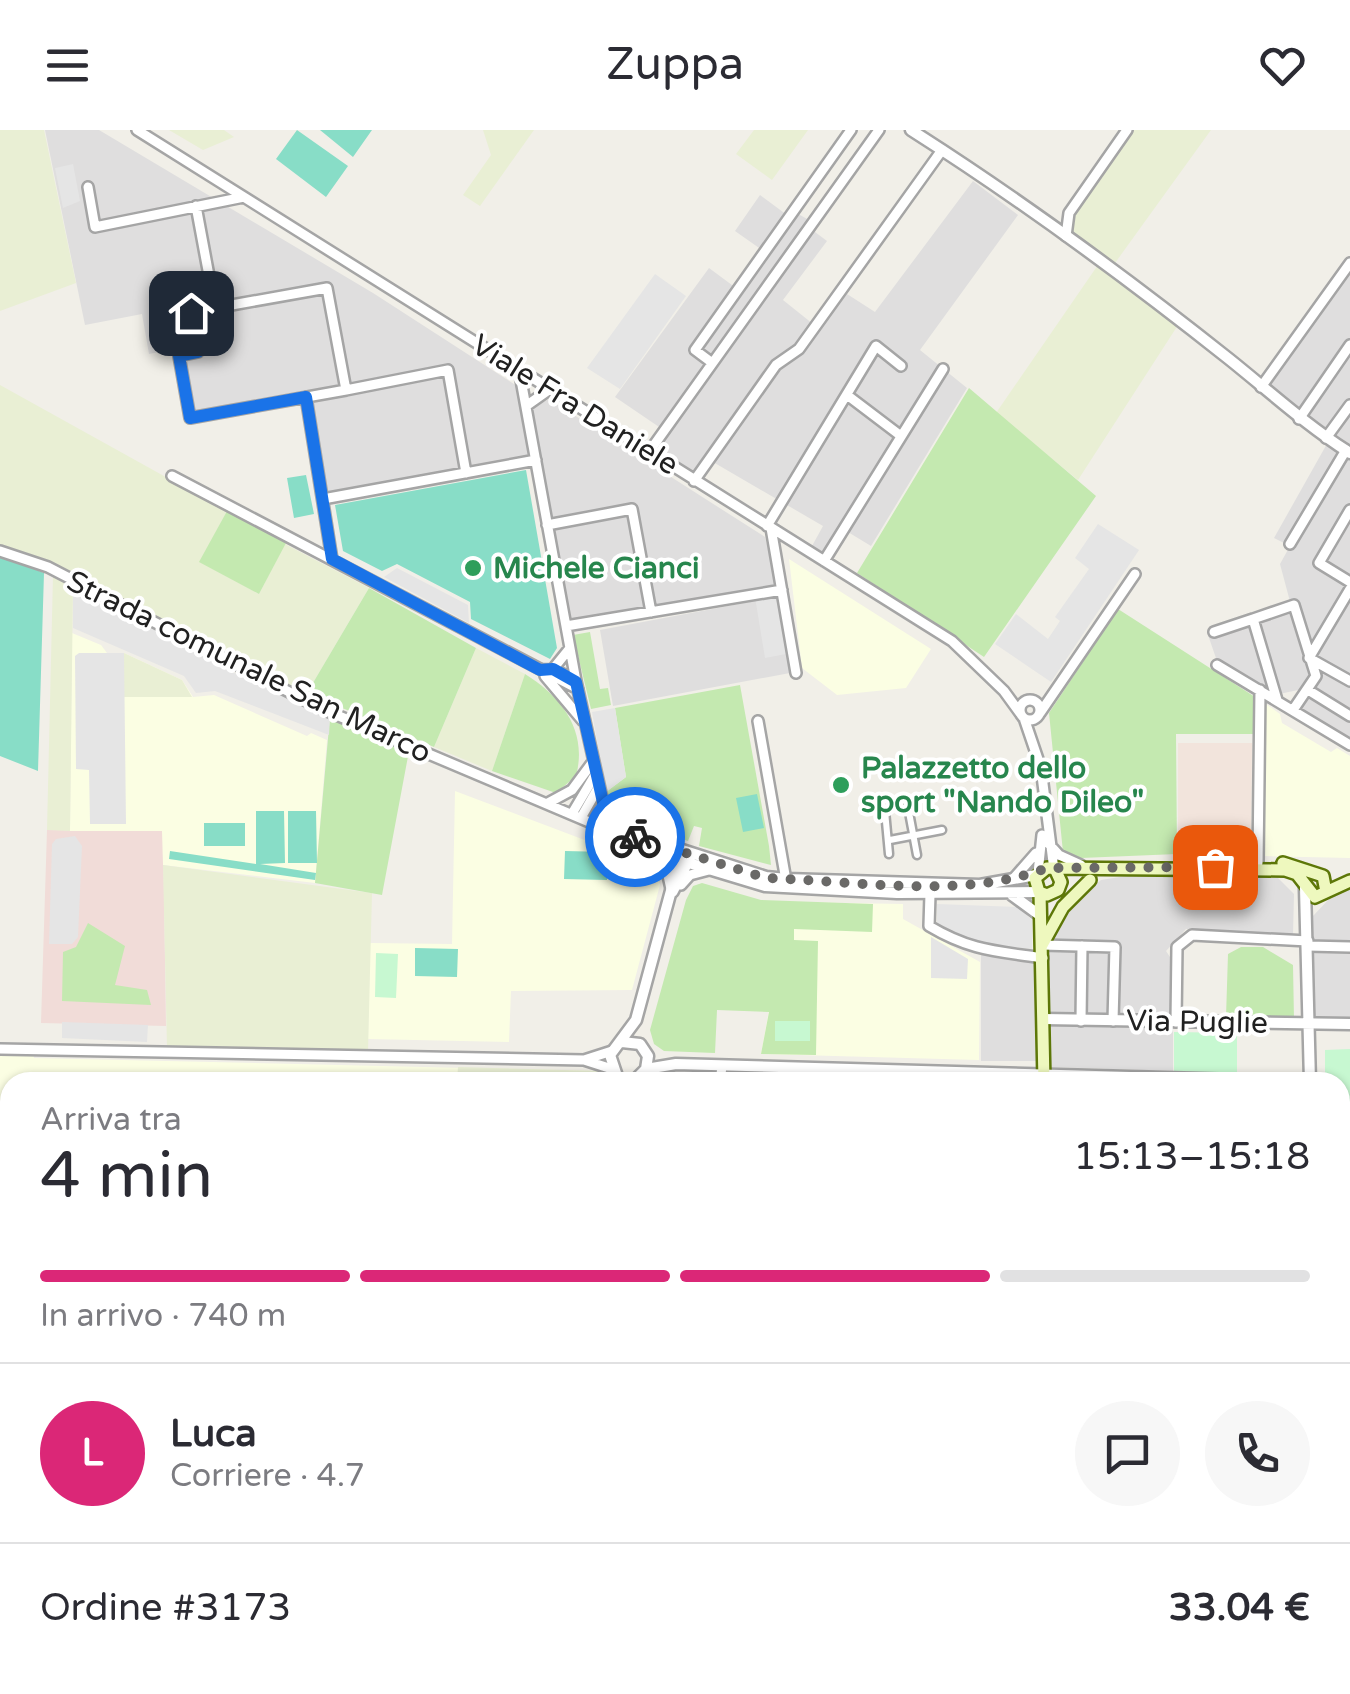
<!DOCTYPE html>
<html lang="it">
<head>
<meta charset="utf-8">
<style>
  :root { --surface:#fff; --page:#f7f7f7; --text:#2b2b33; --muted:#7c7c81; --line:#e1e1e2; --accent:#db2777 }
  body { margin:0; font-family:"Varela Round",sans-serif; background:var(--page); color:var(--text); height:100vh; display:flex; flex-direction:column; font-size:38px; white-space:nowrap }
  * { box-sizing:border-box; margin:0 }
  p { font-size:32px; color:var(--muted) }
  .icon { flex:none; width:55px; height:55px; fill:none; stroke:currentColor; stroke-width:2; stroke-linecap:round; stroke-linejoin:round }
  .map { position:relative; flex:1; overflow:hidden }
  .drawer { position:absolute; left:0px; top:942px; width:1350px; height:622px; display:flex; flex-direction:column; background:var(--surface); border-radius:30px 30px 0 0; box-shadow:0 2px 8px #0004 }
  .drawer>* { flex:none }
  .pin { position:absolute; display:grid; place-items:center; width:85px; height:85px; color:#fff; margin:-42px; border-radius:20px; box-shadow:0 5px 15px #0006 }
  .courier { position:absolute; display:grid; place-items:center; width:100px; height:100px; margin:-50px; border:8px solid #1a73e8; border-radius:50%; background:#fff; color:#222; box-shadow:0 2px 12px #0007 }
  .headline em { font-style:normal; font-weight:600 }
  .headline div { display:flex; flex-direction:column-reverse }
  .headline { display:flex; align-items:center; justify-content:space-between; height:170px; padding:0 40px }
  h1 { font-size:65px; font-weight:600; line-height:75px }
  .bar { display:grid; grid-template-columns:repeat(4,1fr); gap:15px 10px; align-content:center; height:120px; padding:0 40px }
  .bar i { height:12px; border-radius:8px; background:var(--line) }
  .bar .on { background:var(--accent) }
  .bar p { grid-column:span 4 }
  .line { display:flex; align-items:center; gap:25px; padding:0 40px; border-top:2px solid var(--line) }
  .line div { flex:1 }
  .round { display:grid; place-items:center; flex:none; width:105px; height:105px; border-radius:52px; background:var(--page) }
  header { display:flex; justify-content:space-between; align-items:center; height:130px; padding:0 40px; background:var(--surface); font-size:45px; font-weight:600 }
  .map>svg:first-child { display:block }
  .residential { fill:#dfdede }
  .commercial { fill:#f1dcd8 }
  .education { fill:#fbfee3 }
  .military { fill:#f2e4dc }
  .farmland { fill:#e9efd4 }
  .grass { fill:#c4e9b0 }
  .park { fill:#c7f8d1 }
  .pitch { fill:#88ddc7 }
  .parking { fill:#e5e5e5 }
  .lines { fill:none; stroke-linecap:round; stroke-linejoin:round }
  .pedestrian-casing { stroke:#a5a5a5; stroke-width:11 }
  .minor-casing { stroke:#a5a5a5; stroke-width:14 }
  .tertiary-casing { stroke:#a5a5a5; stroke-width:15 }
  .secondary-casing { stroke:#5d7708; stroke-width:16 }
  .pedestrian { stroke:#fff; stroke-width:6 }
  .minor { stroke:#fff; stroke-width:9 }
  .tertiary { stroke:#fff; stroke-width:10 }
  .secondary { stroke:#eef8be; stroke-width:11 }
  .done { stroke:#6a6967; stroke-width:10; stroke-dasharray:0 18 }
  .route { stroke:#1a73e8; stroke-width:12 }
  .leisure-dot { fill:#2e9e5b; stroke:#fff; stroke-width:4 }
  .labels { text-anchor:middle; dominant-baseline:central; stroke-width:8; stroke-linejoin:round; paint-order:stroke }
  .street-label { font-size:30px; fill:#212121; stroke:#fff }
  .leisure-label { font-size:30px; font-weight:bold; fill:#27864d; stroke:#fff; text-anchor:start }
</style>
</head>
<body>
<header><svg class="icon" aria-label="menu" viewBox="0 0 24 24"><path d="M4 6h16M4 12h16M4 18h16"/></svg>Zuppa<svg class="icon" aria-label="heart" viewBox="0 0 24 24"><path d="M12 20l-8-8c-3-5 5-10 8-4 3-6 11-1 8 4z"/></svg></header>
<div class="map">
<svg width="1350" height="1564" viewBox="0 0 1350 1564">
  <rect width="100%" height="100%" fill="#f1efe8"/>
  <!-- residential -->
  <path class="residential" d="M45 0H99L373 163 517 256 532 328 325 365 308 263 193 285 181 218 149 224 142 184 85 195Z
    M973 51 1018 85 920 220 967 258 871 416 843 399 825 423 812 416 823 396 713 332 700 348 653 319 665 301 615 267 709 138 736 158 762 120 735 101 760 65 787 85 791 80 809 90 811 99 827 111 783 170 818 198 847 164 875 182Z
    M1350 137V318L1266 257Z
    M549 269 765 407 778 457 571 494 532 278Z
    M1328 312 1350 326V609L1300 580 1308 564 1303 559 1279 564 1217 531 1208 505 1292 479 1280 434 1290 416 1274 408Z
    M776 467 790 543 613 576 600 500Z
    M1139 744 1276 746 1294 764 1293 805 1186 799 1166 821 1172 830 1171 887 1048 886 1046 817 1064 781 1101 750Z
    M1350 758V890L1313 889V786L1330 768Z
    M981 825 1041 829 1036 931H981Z
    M1049 893 1173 898V941L1051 937Z
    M760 944 845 945V952H759Z
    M852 945 968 949V952H852Z
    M1340 1196H1350V1453H1340Z
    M0 1209H10V1374L0 1375Z
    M1340 1488H1350V1564H1293L1295 1555H1340Z
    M295 1555H391L403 1561 405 1555H483L481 1564H296Z
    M596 1555H809L842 1564H593Z
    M880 1555H946L955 1564H878Z"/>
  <!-- commercial -->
  <path class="commercial" d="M47 700 163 701 166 896 41 893Z
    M1204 1555H1280L1278 1564H1202L1198 1560Z"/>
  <!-- education -->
  <path class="education" d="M789 429 931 519 906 558 837 565 802 538Z
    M72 503 101 515 107 523H124L182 550 193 567 214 565 307 606 311 603 327 610 315 753 163 735 162 701H70Z
    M1266 574 1280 584 1282 593 1331 622 1337 618 1350 626V728L1264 726Z
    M455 661 656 737 660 755 632 860 511 861 509 912 368 909 370 813 452 814Z
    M789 772 903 774V789L980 832 979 930 761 924Z
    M0 922H33L34 928 602 941 611 952H10V1195H0Z
    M1340 1032H1350V1172H1340Z"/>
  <!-- military -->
  <path class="military" d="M1178 613H1252L1251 716H1178Z"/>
  <!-- farmland -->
  <path class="farmland" d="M0 0H44L76 153 0 181Z
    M169 0H224L234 7 203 20Z
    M483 0H534L480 76 463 65 491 25Z
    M754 0H808L772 50 736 24Z
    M1133 0H1211L1115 133 1073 103V88Z
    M1100 132 1180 192 1078 350 996 283Z
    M0 255 227 381 200 432 259 464 285 414 369 458 307 563 259 541 260 537 231 521 227 526 0 421Z
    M53 445 73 455 70 701 47 700Z
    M476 518 525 544 492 641 434 617Z
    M124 523 182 550 192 567H124Z
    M163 735 372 763 368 921 167 918Z
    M458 937 602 941 612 950 457 952Z"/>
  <!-- grass -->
  <path class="grass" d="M969 258 1096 366 984 527 857 443Z
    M227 381 286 413 259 464 199 432Z
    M369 458 476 518 434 617 307 563Z
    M1118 479 1266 574V604H1176L1177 724 1081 728 1063 722 1049 583Z
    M590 502 600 559 608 558 611 575 591 579 573 505Z
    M525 544C562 567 588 601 576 646L556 663 492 641Z
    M740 555 769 716 771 735 699 716 702 698 694 696 688 711 615 686 609 681 606 662 626 647 615 578Z
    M330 586 409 621 382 765 315 753Z
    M702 753 761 770 873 774 872 802 794 799V810L818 811 816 925 761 924 769 882 717 880 715 923 664 921 654 914 650 900 686 770 693 756Z
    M88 793 125 816 115 855 147 860 151 875 62 871 63 822 76 817Z
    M1241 817H1263L1293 835 1294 889 1226 887 1228 824Z"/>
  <!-- park -->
  <path class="park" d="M376 823 398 824 396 868 375 867Z
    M775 891H810V911H775Z
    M1174 902 1237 903V942H1174Z
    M1350 919V1032H1340V952H1325V920Z"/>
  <!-- pitch -->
  <path class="pitch" d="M297 0 348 36 326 67 276 29Z
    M320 0H372L353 27Z
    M526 340 557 518 550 529 471 489 470 472 397 434 382 441 343 421 335 375Z
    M306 345 314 384 294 388 287 348Z
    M0 426 44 443 38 641 0 626Z
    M757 664 764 698 743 702 736 668Z
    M256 681H284L285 733 260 734 316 743 315 750 169 729 170 721 256 734Z
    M288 681H316L317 733H288Z
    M204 693H245V716H204Z
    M565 721 607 722V750L564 749Z
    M415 818 458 819 457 847 415 846Z"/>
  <!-- parking -->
  <path class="parking" d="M73 34 80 71 63 78 55 38Z
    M655 144 686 166 620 259 587 238Z
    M1098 394 1139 420 1051 552 995 514 1016 484 1048 509 1060 491 1055 487 1089 439 1075 428Z
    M397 438 468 475 469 493 384 447Z
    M73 455 230 541 330 586 329 605 215 561 196 563 184 546 73 498Z
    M776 463 786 524 765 528 755 467Z
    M79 523H124L126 694H90L89 640 76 639 75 526Z
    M615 578 626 647 606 662 592 582Z
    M75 706 82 716 78 807 72 814H49L52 714 56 709Z
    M937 774 1018 777 1032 790V819L975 814 937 793Z
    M931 807 968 829 967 849 931 848Z
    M62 892 148 895 147 912 62 908Z"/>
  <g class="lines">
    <defs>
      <path id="pedestrian" d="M908 677 917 725
        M885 681 889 724
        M890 710 942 700"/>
      <path id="minor" d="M137 0 952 511 1004 561 1020 583
        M88 57 95 97 244 67
        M196 76 215 178 191 183 198 222 179 226 190 288 346 260 327 158 215 178
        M1066 106 1069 83 1127 0
        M711 232 695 220 851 0
        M519 239 576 551 609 699
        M1261 257 1350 133
        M346 260 448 240 466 343
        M847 265 901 306
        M306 267 332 429
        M526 276 550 259
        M1299 289 1350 215
        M1326 308 1350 275
        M649 322 879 0
        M172 346 578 559
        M694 351 776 235 799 219 942 20
        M323 369 536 330
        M1350 380 1319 433 1350 452
        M547 395 632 379 651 482
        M767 396 876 216 901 236
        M771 398 796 543
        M1290 414 1346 320
        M0 421 48 437 320 578 679 730
        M824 431 943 239
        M1253 489 1294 475 1316 546 1293 580
        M566 496 782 460
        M1214 502 1253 489 1277 570
        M1309 528 1350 459
        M1309 528 1350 551
        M1217 535 1350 615
        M553 539 570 518
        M542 540 553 539 576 551
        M545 546 583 591
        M1308 560 1350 586
        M1020 580a10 10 0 1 1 20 0a10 10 0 1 1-20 0Z
        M1040 583 1135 444
        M1024 588 1041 638 1054 740
        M758 591 787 756
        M548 673 572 660 592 633
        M573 682 595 645
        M582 686 598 658
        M641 708 682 720
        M1049 714 1059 725 1081 735
        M663 723 671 759
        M1258 733 1260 560
        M1038 743 1042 705
        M1014 748 1036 723
        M681 755 690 745 709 740
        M673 762 691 727
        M930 764 929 796C971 821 996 821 1043 828
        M1042 815 1115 817 1113 891
        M1308 816 1350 817
        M1081 891 1082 816
        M1176 892 1177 817 1192 805 1308 811
        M0 919 584 930 612 939
        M584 930 612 921
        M720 952 722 936
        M848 952V940
        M1340 1242H1350
        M0 1380H10
        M0 1395 10 1387
        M1341 1419 1342 1267
        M0 1479 5 1538
        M261 1555 267 1564
        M369 1564H371
        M587 1564 589 1555"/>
      <path id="tertiary" d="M911 0C1021 70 1127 148 1229 229 1269 261 1306 295 1350 323
        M679 730 765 756 897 763 1039 762
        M1305 758 1310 952
        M1012 765 1038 784
        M1044 889 1350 894
        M622 912 640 914 648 926 646 939 633 952
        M646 939 676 934 1310 952
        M619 952 610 925 636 890 682 720 766 747 787 749 980 755 1036 745
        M1340 1189H1350"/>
      <path id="secondary" d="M1283 733 1323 746 1326 762
        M1056 741 1061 752 1058 760 1047 765 1039 762 1035 748 1047 738 1285 740 1297 744 1315 767 1350 751
        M1040 762 1044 952
        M1042 815 1063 777 1090 750
        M0 1201H10
        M1049 1564 1050 1555
        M1057 1564 1058 1555
        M1286 1564 1288 1555"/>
    </defs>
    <!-- pedestrian casing -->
    <use href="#pedestrian" class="pedestrian-casing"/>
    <!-- minor casing -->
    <use href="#minor" class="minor-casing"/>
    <!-- tertiary casing -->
    <use href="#tertiary" class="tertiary-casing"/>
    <!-- secondary casing -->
    <use href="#secondary" class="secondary-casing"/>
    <!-- pedestrian -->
    <use href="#pedestrian" class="pedestrian"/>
    <!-- minor -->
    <use href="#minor" class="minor"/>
    <!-- tertiary -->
    <use href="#tertiary" class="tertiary"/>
    <!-- secondary -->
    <use href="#secondary" class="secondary"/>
  </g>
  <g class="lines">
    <!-- done -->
    <path class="done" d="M635 707 766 748 786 749C872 753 967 768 1047 738L1215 737"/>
    <!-- route -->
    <path class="route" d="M191 183 198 222 179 226 190 288 306 267 332 429 540 540 553 539 576 552 609 699 635 707"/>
  </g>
  <!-- markers -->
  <g class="leisure-dot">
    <circle cx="473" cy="438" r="10"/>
    <circle cx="841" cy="655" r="10"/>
  </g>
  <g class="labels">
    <!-- street labels -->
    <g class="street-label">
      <text transform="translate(575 275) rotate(32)">Viale Fra Daniele</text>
      <text transform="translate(249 537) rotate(26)">Strada comunale San Marco</text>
      <text transform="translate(1197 892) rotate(1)">Via Puglie</text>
    </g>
    <!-- leisure labels -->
    <g class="leisure-label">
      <text x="493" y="438">Michele Cianci</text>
      <text x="861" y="638">Palazzetto dello<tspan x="861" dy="34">sport "Nando Dileo"</tspan></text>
    </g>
  </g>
</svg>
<div class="pin" style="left:1215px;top:737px;background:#ea580c"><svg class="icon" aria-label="bag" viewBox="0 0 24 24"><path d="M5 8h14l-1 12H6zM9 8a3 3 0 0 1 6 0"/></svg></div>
<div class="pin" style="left:191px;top:183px;background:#1f2937"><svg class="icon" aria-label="home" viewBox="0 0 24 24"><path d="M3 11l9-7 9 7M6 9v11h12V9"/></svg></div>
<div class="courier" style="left:635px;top:707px"><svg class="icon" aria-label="bike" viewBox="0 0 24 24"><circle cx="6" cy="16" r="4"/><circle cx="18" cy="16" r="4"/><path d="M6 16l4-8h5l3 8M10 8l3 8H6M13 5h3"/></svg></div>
<section class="drawer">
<div class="headline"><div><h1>4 min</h1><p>Arriva tra</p></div><em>15:13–15:18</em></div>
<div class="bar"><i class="on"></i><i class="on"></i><i class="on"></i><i></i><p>In arrivo · 740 m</p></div>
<div class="line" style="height:180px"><b class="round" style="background:var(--accent);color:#fff">L</b><div><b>Luca</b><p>Corriere · 4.7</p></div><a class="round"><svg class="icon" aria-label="chat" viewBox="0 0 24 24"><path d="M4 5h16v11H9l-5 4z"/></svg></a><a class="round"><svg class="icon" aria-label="phone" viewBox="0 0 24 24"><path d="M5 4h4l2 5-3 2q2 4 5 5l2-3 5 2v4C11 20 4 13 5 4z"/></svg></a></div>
<div class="line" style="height:130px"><div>Ordine #3173</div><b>33.04 €</b></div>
</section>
</div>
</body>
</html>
